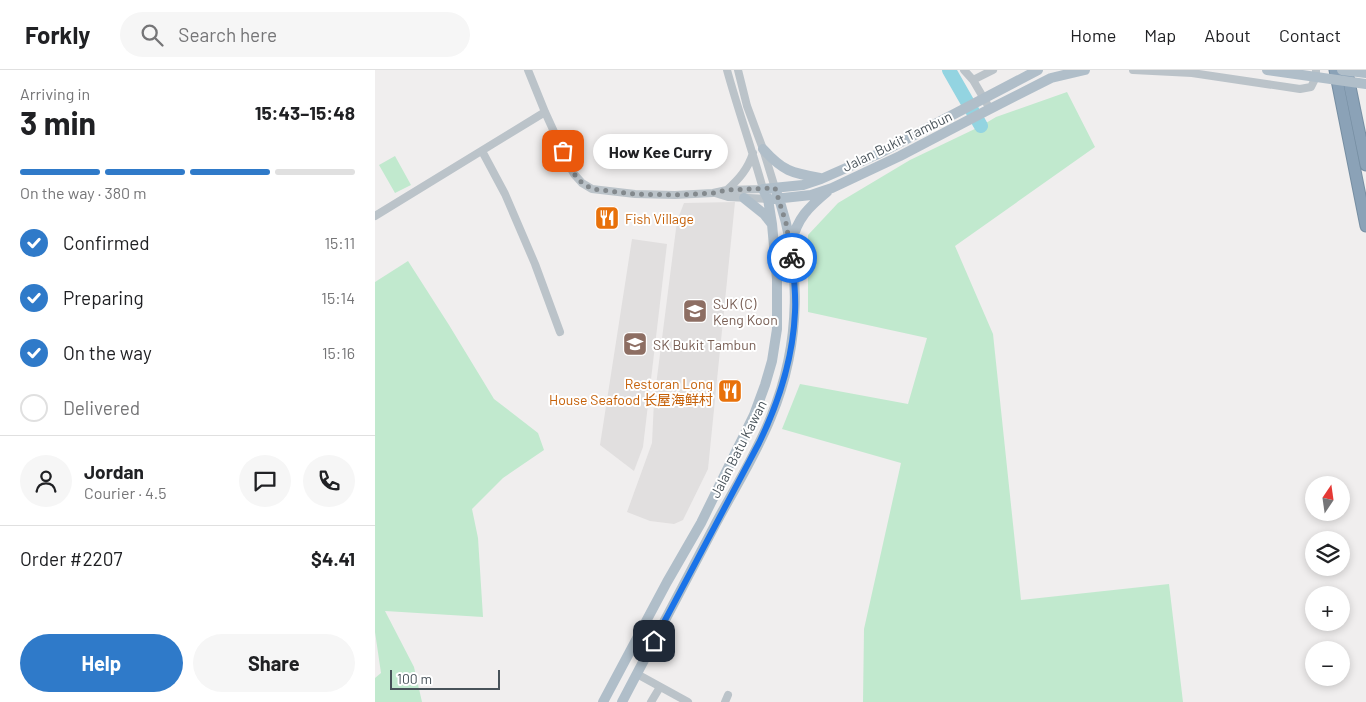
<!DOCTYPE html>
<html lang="en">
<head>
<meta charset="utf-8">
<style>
  :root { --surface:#fff; --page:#f6f6f6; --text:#202124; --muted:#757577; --line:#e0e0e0; --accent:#2f7ac9 }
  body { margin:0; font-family:Barlow,"Noto Sans SC",sans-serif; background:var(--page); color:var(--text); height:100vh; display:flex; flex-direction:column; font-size:19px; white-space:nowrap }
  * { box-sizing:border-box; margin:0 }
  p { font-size:16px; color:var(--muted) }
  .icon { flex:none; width:28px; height:28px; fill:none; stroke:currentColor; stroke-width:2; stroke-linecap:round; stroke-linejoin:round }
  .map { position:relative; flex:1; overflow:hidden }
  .drawer { display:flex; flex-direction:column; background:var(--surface); width:375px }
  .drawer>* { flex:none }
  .needle { width:32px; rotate:13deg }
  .tools { position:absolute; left:930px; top:406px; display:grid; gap:10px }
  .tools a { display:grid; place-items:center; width:45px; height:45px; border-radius:50%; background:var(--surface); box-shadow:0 2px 8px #0003; font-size:25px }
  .scale { position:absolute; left:15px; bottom:12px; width:110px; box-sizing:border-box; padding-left:5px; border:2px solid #485259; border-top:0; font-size:14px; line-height:18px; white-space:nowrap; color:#485259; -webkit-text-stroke:4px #fff; paint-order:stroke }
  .pin { position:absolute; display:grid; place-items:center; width:42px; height:42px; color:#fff; margin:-21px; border-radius:10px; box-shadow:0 2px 8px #0006 }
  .courier { position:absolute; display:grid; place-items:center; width:50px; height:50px; margin:-25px; border:4px solid #1a73e8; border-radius:50%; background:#fff; color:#222; box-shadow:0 1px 6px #0007 }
  .bubble { position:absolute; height:35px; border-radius:18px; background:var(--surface); box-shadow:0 2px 8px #0003; font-size:16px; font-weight:700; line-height:35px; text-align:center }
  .summary em { font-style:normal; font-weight:700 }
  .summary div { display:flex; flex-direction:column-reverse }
  .summary { display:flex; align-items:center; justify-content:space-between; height:85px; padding:0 20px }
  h1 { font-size:32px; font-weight:700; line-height:38px }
  .bar { display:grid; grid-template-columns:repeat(4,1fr); gap:8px 5px; align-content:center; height:60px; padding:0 20px }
  .bar i { height:6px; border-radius:4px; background:var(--line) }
  .bar .current { background:var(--accent) }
  .bar p { grid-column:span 4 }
  .line { display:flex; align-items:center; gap:12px; padding:0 20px; border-top:1px solid var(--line) }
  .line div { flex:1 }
  .round { display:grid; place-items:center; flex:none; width:52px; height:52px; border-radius:26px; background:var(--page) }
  ol { padding:0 20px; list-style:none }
  li { display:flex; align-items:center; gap:15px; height:55px }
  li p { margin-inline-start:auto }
  li .icon { padding:5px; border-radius:50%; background:var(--accent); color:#fff; stroke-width:4 }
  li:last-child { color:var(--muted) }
  li i { width:28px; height:28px; border:2px solid var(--line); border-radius:50% }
  .action { display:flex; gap:10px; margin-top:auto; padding:10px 20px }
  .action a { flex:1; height:58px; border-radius:30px; background:var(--accent); color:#fff; font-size:20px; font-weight:700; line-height:58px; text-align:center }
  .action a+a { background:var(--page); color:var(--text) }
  header { display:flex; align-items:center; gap:30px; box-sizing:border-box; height:70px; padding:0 25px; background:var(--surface); border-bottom:1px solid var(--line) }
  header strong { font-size:24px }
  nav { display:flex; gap:28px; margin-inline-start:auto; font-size:18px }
  .search { width:350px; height:45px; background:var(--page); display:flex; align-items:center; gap:12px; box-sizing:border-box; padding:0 18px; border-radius:28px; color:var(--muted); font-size:19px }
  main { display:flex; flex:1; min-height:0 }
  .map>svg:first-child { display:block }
  .education { fill:#e1dfdf }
  .green { fill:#c1e9ce }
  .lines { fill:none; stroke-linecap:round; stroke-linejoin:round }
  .river { stroke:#93d4e1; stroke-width:14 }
  .highway-casing { stroke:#768ea2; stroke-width:13 }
  .minor { stroke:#bbc3c9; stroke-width:8 }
  .major { stroke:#b0bec9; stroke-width:10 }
  .highway { stroke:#8ba2b7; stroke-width:11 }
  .major-bridge { stroke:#b0bec9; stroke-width:10 }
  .done { stroke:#83898d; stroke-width:5; stroke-dasharray:0 9 }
  .route { stroke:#1a73e8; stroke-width:6 }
  .labels { text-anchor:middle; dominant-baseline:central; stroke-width:4; stroke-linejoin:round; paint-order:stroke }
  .street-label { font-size:14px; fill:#485259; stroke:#fff }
  .food-label { font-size:14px; fill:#c56008; stroke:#fff; text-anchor:start }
  .education-label { font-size:14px; fill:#785e54; stroke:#fff; text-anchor:start }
</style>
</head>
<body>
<header>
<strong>Forkly</strong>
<div class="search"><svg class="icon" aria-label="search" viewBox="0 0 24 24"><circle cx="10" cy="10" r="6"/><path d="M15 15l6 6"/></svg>Search here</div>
<nav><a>Home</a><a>Map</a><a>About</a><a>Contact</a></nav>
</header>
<main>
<section class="drawer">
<div class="summary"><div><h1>3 min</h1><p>Arriving in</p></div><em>15:43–15:48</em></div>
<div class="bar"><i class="current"></i><i class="current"></i><i class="current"></i><i></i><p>On the way · 380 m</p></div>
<ol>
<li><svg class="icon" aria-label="check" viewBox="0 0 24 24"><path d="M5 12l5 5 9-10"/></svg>Confirmed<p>15:11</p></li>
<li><svg class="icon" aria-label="check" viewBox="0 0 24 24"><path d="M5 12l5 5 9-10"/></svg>Preparing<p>15:14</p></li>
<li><svg class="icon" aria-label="check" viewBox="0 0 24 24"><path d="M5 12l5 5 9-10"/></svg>On the way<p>15:16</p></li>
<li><i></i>Delivered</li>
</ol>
<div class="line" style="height:90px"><a class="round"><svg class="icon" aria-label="person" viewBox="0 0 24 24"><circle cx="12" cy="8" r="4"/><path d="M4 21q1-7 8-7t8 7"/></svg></a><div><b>Jordan</b><p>Courier · 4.5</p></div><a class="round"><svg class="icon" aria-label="chat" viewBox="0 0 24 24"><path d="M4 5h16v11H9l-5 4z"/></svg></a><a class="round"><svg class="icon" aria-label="phone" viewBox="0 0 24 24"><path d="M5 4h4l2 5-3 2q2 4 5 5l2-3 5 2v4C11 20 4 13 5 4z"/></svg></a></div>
<div class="line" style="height:65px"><div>Order #2207</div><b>$4.41</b></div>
<div class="action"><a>Help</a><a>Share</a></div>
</section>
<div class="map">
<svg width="991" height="632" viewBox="0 0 991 632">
  <rect width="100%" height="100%" fill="#f0eeee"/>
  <!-- education -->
  <path class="education" d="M360 132 333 399 308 450 299 454 275 451 252 442 277 373 279 331 302 151 309 133Z
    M257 169 292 174 268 377 259 401 225 375Z"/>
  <!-- green -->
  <path class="green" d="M692 22 720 77 580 176 618 264 646 530 794 514 808 632H488L489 559 526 393 407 359 425 314 533 334 552 268 433 242V165L463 133 535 90 606 56 621 47Z
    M20 86 36 115 20 123 4 95Z
    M33 191 74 255 119 329 163 363 169 380 128 408 97 439 103 468 108 547 10 541 39 597 47 632H0V608L6 603 0 562V212Z"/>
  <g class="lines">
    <!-- river -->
    <path class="river" d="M574 0 606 56"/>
    <defs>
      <path id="highway" d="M960 0 991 156
        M972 2 991 95"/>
    </defs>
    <!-- highway casing -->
    <use href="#highway" class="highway-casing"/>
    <!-- minor -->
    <path class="minor" d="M153 0 170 42 195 97 199 104 207 113 217 119 260 124 300 125 338 123 352 120 388 119C377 79 363 40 352 0
      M363 0 372 36 388 79 400 118
      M589 0 598 10 615 39
      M758 0 817 3 925 19 936 17 941 7V0
      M598 10 618 0
      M107 81 130 124 160 194 185 262
      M352 120C364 109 373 99 378 83
      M340 123 353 127 393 129
      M0 146 170 42
      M262 604 313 632
      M276 632 285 617
      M350 632 353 625"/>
    <!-- major -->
    <path class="major" d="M388 79C408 101 416 103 445 108
      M369 128 389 144 396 153
      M399 129 436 125 457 118 525 86 609 42 676 8 710 0
      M417 172C422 148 434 137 452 122
      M228 632 292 512 326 453 379 345 390 315 397 291 402 259V209L397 154 393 129 388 119 428 115 446 109 503 84 663 0
      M247 632C278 573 309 514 340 455 359 419 381 385 396 347 426 275 428 191 400 118"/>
    <!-- highway -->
    <use href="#highway" class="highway"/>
    <!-- major-bridge -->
    <path class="major-bridge" d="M892 0 991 14
      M967 0 991 3"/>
  </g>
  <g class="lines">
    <!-- done -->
    <path class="done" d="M188 81 199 104 207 113 217 119 260 124 300 125 338 123 352 120 400 118 411 153 417 188"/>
    <!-- route -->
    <path class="route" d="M279 571 384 373C404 332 418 288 420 242 421 224 419 206 417 188"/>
  </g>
  <!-- icons -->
  <defs>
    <symbol id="restaurant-square" viewBox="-11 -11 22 22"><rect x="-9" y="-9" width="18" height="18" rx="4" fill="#e8710a" stroke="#fff"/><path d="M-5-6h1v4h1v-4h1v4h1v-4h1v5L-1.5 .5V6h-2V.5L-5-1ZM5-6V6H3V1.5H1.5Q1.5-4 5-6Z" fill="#fff"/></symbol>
    <symbol id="school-square" viewBox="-11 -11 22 22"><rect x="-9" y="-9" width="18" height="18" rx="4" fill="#8d6e63" stroke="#fff"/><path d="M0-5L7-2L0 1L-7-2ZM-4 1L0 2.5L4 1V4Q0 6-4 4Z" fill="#fff"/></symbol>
  </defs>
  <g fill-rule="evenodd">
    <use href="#restaurant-square" x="218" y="134" width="28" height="28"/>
    <use href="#school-square" x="306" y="227" width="28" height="28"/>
    <use href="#school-square" x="246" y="260" width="28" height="28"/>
    <use href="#restaurant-square" x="341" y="307" width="28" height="28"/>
  </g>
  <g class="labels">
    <!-- street labels -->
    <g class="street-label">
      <text transform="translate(522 71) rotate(-26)">Jalan Bukit Tambun</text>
      <text transform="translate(363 379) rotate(-63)">Jalan Batu Kawan</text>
    </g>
    <!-- food labels -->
    <g class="food-label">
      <text x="250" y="148">Fish Village</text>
      <text x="338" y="313" text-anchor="end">Restoran Long<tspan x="338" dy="16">House Seafood 长屋海鲜村</tspan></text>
    </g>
    <!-- education labels -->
    <g class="education-label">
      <text x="338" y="233">SJK (C)<tspan x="338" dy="16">Keng Koon</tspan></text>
      <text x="278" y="274">SK Bukit Tambun</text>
    </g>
  </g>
</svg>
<div class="tools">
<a><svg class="needle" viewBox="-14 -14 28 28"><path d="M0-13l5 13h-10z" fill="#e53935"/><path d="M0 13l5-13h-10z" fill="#757577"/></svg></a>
<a><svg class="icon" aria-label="layers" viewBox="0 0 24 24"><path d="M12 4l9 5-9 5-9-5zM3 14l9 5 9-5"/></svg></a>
<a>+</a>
<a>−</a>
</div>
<div class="scale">100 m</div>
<div class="pin" style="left:188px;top:81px;background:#ea580c"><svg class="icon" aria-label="bag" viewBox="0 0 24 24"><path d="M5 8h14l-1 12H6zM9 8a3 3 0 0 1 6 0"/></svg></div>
<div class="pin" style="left:279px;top:571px;background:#1f2937"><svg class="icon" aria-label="home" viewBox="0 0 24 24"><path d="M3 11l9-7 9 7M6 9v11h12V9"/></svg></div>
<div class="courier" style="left:417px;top:188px"><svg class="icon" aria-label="bike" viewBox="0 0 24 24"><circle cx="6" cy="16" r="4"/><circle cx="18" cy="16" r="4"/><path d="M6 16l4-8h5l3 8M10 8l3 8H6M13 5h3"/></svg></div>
<div class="bubble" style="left:218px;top:64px;width:135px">How Kee Curry</div>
</div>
</main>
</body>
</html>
